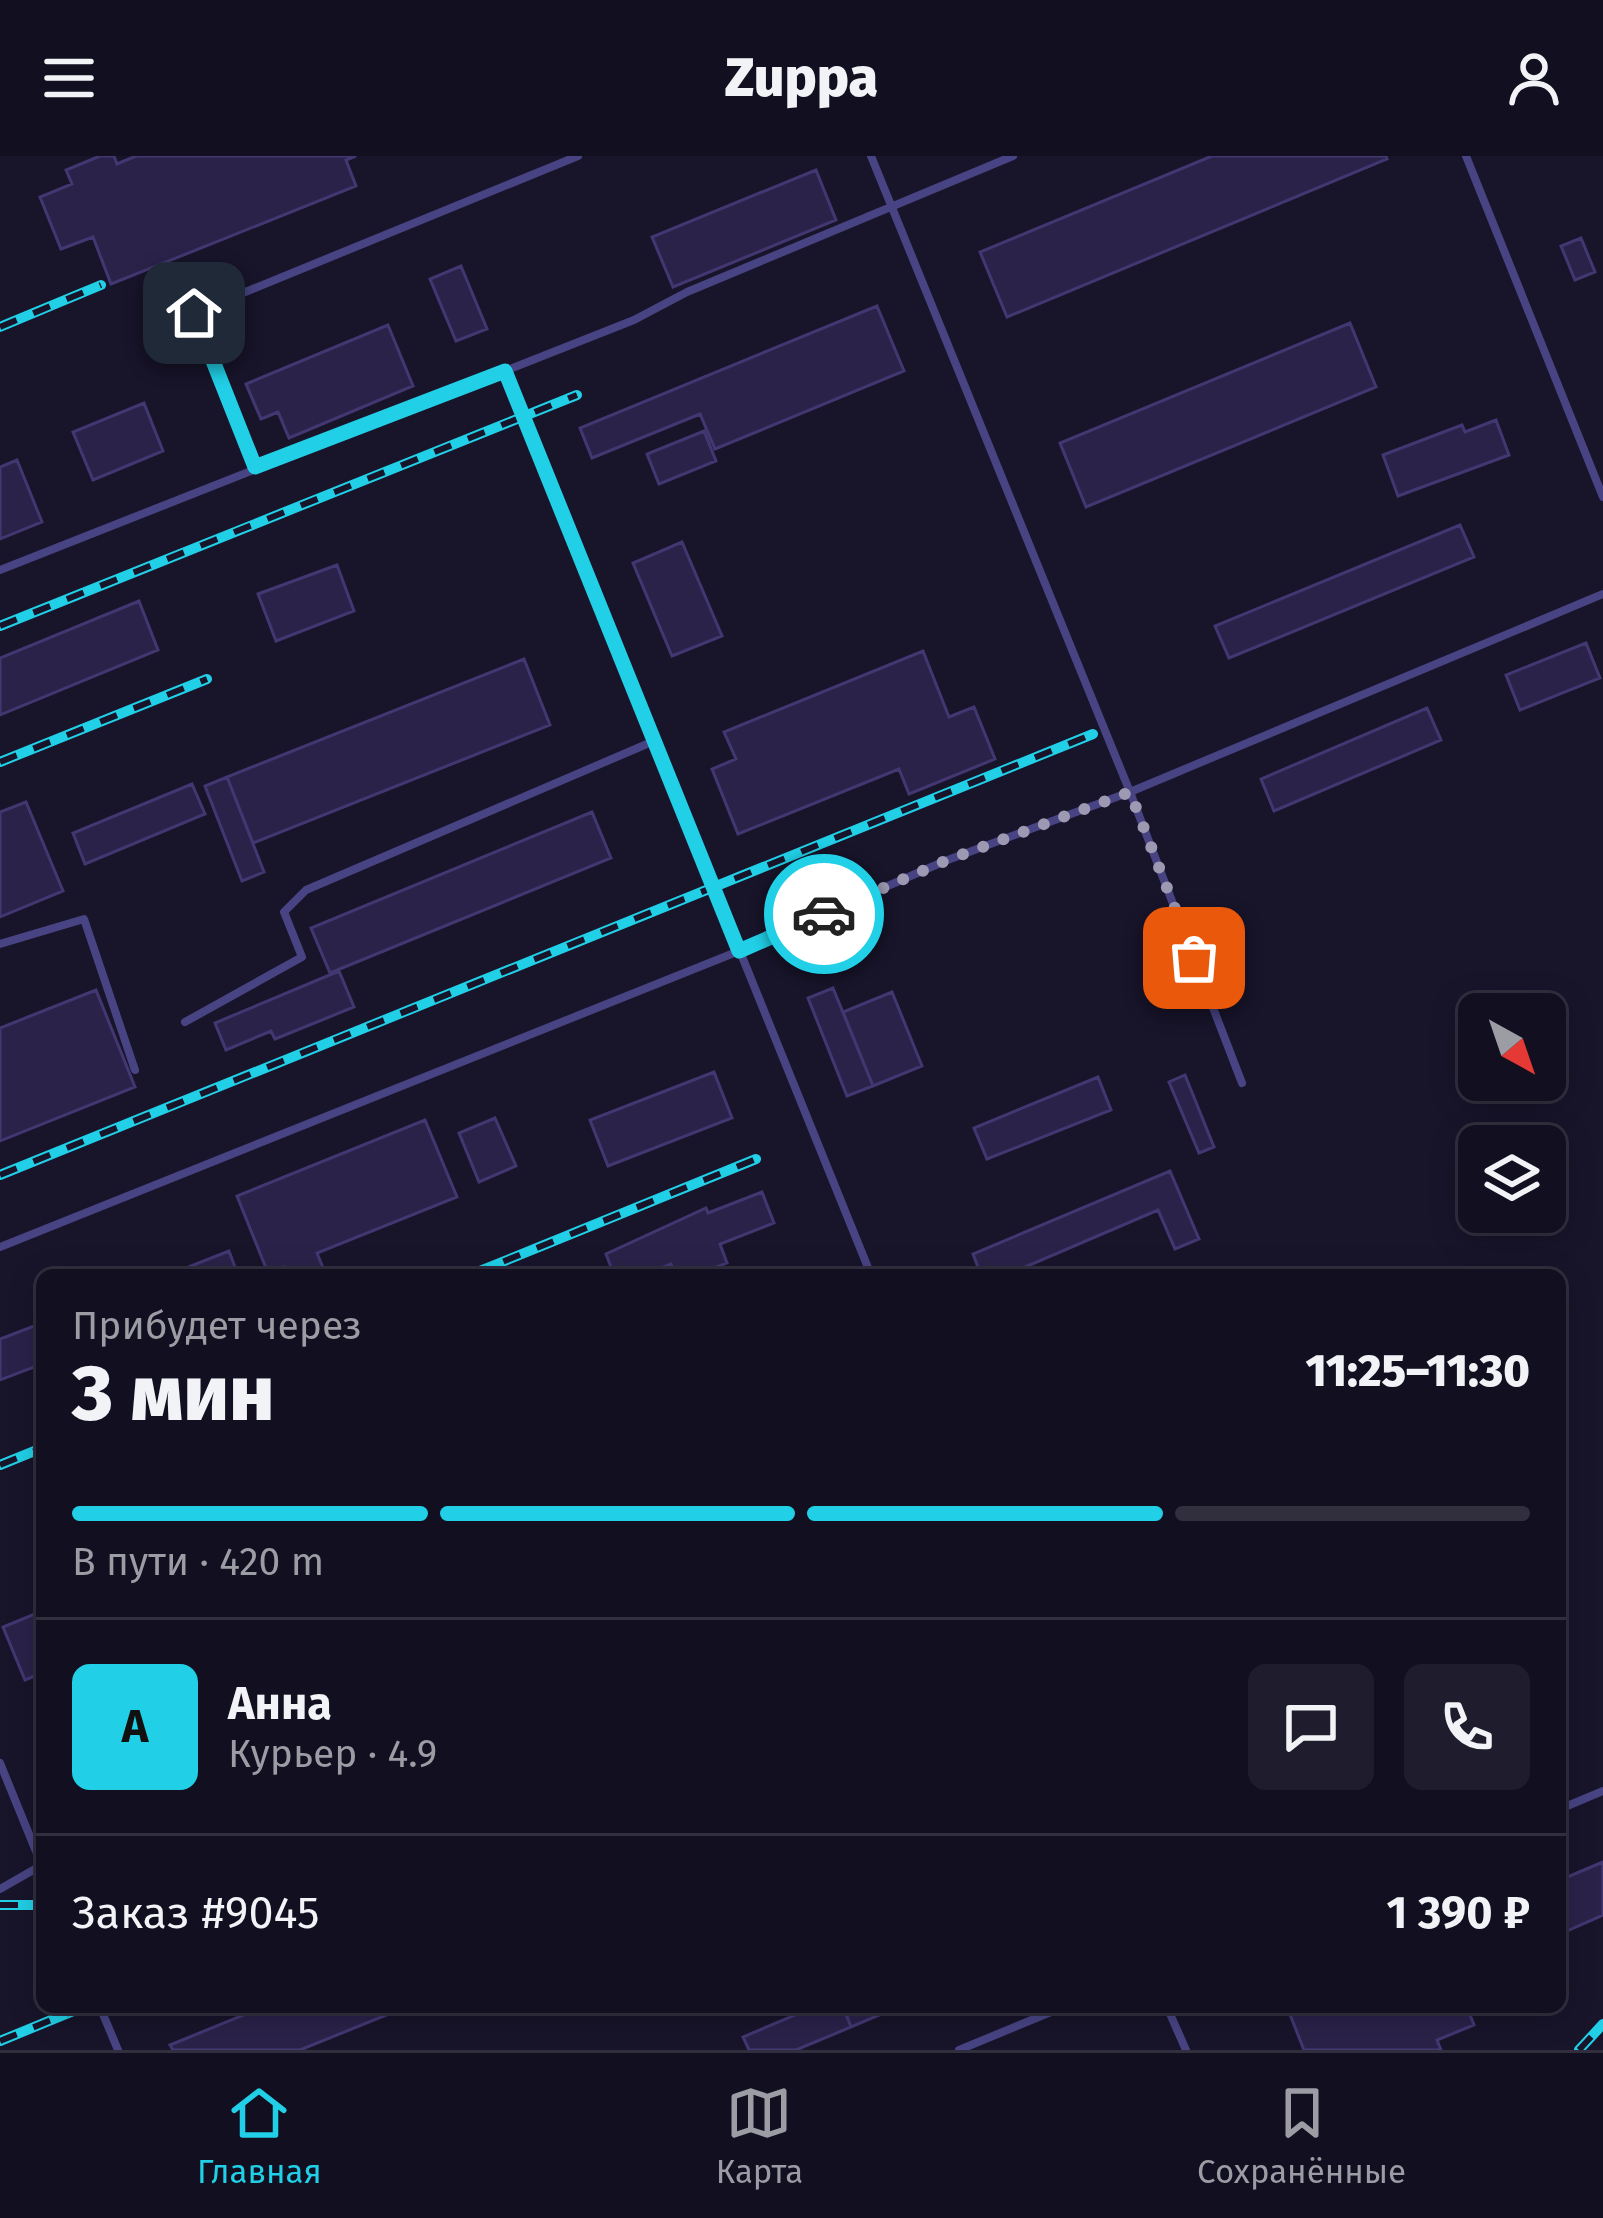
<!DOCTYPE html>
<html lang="ru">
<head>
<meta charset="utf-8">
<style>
  :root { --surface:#120f20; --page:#1f1d2d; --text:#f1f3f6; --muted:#9c9ca5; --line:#312f3e; --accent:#21d0e7 }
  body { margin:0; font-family:"Fira Sans",sans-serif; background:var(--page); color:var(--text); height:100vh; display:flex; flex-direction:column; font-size:45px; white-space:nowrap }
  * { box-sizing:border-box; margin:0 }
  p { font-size:39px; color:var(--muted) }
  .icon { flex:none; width:66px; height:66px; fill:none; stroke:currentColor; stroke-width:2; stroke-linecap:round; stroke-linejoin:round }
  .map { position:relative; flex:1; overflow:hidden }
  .details { position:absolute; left:36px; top:1113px; width:1530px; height:744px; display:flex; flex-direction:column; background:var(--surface); border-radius:18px; box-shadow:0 6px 30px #0003,0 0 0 3px var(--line) }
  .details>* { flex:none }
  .needle { width:78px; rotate:140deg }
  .fabs { position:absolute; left:1458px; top:837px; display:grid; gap:24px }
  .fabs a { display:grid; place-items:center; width:108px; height:108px; border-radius:18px; background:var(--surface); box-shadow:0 6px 30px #0003,0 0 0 3px var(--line); font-size:60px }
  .pin { position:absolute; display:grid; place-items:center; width:102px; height:102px; color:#fff; margin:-51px; border-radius:24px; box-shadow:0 6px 18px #0006 }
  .courier { position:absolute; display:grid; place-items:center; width:120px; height:120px; margin:-60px; border:9px solid #21d0e7; border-radius:50%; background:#fff; color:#222; box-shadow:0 3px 15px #0007 }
  .head em { font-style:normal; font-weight:800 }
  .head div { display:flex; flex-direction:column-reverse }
  .head { display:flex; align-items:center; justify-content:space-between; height:204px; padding:0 36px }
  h1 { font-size:78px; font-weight:800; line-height:90px }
  .bar { display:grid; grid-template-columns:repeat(4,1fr); gap:18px 12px; align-content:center; height:144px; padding:0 36px }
  .bar i { height:15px; border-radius:9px; background:var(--line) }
  .bar .current { background:var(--accent) }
  .bar p { grid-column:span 4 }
  .line { display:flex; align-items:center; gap:30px; padding:0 36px; border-top:3px solid var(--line) }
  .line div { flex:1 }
  .round { display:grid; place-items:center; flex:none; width:126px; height:126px; border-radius:18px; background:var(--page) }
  header { display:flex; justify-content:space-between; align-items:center; height:156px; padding:0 36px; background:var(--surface); font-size:54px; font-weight:800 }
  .tabs { display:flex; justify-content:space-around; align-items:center; height:168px; border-top:3px solid var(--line); background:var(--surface); font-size:33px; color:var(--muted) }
  .tabs a { display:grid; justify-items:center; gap:6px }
  .tabs .current { color:var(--accent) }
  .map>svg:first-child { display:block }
  .building { fill:#2b2249; stroke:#433772; stroke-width:3 }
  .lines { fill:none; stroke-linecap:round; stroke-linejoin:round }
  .service { stroke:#484484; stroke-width:8 }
  .rail-casing { stroke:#21d0e7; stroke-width:10 }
  .rail { stroke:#18142a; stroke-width:6; stroke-dasharray:18; stroke-linecap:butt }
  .done { stroke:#9d99b2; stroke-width:12; stroke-dasharray:0 21.6 }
  .route { stroke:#21d0e7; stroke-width:15 }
</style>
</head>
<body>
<header><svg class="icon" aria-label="menu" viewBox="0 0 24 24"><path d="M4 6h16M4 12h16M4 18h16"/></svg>Zuppa<svg class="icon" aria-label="person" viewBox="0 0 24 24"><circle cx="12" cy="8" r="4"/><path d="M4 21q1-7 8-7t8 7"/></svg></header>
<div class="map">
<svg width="1603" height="1894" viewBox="0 0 1603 1894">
  <rect width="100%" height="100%" fill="#18142a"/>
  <!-- building -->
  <path class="building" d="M100 0H114L117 8 136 0H356L346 4 356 30 111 128 93 81 61 93 40 41 72 28 66 14Z
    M1212 0H1386L1387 3 1007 161 980 96Z
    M816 14 836 64 673 131 652 81Z
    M1581 82 1595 116 1575 124 1561 90Z
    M461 110 487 173 456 185 430 123Z
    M877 150 904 215 715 293 700 258 592 302 580 272Z
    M1350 167 1376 231 1086 351 1060 287Z
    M388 169 413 230 289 282 278 256 261 263 246 228Z
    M144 247 163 295 93 324 73 276Z
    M1496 264 1509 299 1398 340 1383 299 1462 269 1465 276Z
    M704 275 716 305 659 328 647 298Z
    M17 304 42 366 0 383V311Z
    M1460 369 1474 401 1229 502 1215 470Z
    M682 386 722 480 672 500 633 407Z
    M337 409 354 455 276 485 258 438Z
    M139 445 158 494 0 559V502Z
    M1586 487 1600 522 1520 554 1506 519Z
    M923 495 949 561 974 551 995 603 909 638 899 613 738 678 712 613 736 603 724 576Z
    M524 503 550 569 253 687 227 621Z
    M1427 552 1441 584 1274 655 1261 623Z
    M227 621 264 716 242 725 205 630Z
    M192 628 205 658 85 708 73 677Z
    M26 646 63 735 0 761V656Z
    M592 656 611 702 330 817 311 772Z
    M339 815 354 851 275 883 271 875 226 894 215 867Z
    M833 832 873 930 847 940 808 842Z
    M96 834 135 931 0 985V872Z
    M892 836 922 910 873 930 843 856Z
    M714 916 732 962 608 1010 590 964Z
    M1185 919 1214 991 1199 997 1169 926Z
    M1098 921 1111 954 987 1003 974 972Z
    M495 962 516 1010 479 1026 459 977Z
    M425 964 457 1041 317 1097 324 1114 313 1119H288L284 1111 268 1117 237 1040Z
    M1170 1015 1199 1083 1175 1093 1158 1054 1025 1111 1027 1115 1017 1119H981L973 1098Z
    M762 1036 774 1067 720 1088 727 1107 696 1119H675L671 1108 644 1119H614L606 1098 706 1052 708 1057Z
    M229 1095 238 1119H168Z
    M42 1167V1208L0 1224V1183Z
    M42 1455V1517L25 1524 3 1471Z
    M1603 1706V1759L1560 1778V1724Z
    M263 1851H406L300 1894H173L170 1889Z
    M814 1851H843L851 1871 796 1894H749L743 1881Z
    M849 1851H898L851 1871 847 1860 852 1857Z
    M1287 1851H1467L1474 1869 1437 1884 1441 1894H1304Z"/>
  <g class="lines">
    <!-- service -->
    <path class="service" d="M871 0 1130 636 1242 927
      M1466 0 1603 341
      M505 215 871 1119
      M255 311 194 157 578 0
      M0 414 634 164 687 136 1013 0
      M0 788 84 763 135 914
      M185 866 302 801 284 756 306 734 654 585
      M0 1091 739 795 945 705 1130 636 1603 438
      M0 1607 42 1710
      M1560 1653 1603 1635
      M0 1733 42 1709
      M100 1851 118 1894
      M1167 1851 1186 1894
      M959 1894 1063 1851"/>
    <defs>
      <path id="rail" d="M0 171 101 129
        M0 470 577 239
        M0 606 207 523
        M0 1019 1093 578
        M470 1119 756 1003
        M0 1309 42 1292
        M0 1749H42
        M0 1885 83 1851
        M1579 1894 1603 1868"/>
    </defs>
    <!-- rail casing -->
    <use href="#rail" class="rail-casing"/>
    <!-- rail -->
    <use href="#rail" class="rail"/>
  </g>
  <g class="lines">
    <!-- done -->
    <path class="done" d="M824 758 945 705 1130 636 1194 802"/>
    <!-- route -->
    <path class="route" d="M194 157 255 311 505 215 739 795 824 758"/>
  </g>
</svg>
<div class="fabs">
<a><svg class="needle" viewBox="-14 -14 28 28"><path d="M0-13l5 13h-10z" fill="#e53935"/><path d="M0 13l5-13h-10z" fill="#9c9ca5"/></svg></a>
<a><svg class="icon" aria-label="layers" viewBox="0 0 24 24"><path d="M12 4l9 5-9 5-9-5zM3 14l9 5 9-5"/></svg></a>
</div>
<div class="pin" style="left:1194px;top:802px;background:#ea580c"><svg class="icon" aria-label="bag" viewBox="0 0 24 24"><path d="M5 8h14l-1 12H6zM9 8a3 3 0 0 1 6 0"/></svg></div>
<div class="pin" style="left:194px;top:157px;background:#1f2937"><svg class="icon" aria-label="home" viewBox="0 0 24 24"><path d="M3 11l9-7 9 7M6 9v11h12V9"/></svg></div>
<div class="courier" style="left:824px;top:758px"><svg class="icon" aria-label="car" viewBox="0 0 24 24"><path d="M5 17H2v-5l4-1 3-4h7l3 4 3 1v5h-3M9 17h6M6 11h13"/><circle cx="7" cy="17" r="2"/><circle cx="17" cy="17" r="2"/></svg></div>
<section class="details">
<div class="head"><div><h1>3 мин</h1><p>Прибудет через</p></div><em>11:25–11:30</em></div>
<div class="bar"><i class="current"></i><i class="current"></i><i class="current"></i><i></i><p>В пути · 420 m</p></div>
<div class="line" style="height:216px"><b class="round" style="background:var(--accent);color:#111">А</b><div><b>Анна</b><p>Курьер · 4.9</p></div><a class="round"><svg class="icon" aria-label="chat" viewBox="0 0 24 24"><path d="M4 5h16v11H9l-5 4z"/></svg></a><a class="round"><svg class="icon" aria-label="phone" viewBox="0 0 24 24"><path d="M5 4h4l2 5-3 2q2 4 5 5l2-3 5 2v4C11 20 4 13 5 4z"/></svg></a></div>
<div class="line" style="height:156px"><div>Заказ #9045</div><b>1 390 ₽</b></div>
</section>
</div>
<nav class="tabs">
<a class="current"><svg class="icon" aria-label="home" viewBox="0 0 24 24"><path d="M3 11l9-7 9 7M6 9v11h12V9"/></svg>Главная</a>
<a><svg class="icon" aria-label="map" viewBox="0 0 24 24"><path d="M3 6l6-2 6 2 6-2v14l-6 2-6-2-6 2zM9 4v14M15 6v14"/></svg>Карта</a>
<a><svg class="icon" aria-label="saved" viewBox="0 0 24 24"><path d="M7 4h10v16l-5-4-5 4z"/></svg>Сохранённые</a>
</nav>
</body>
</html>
